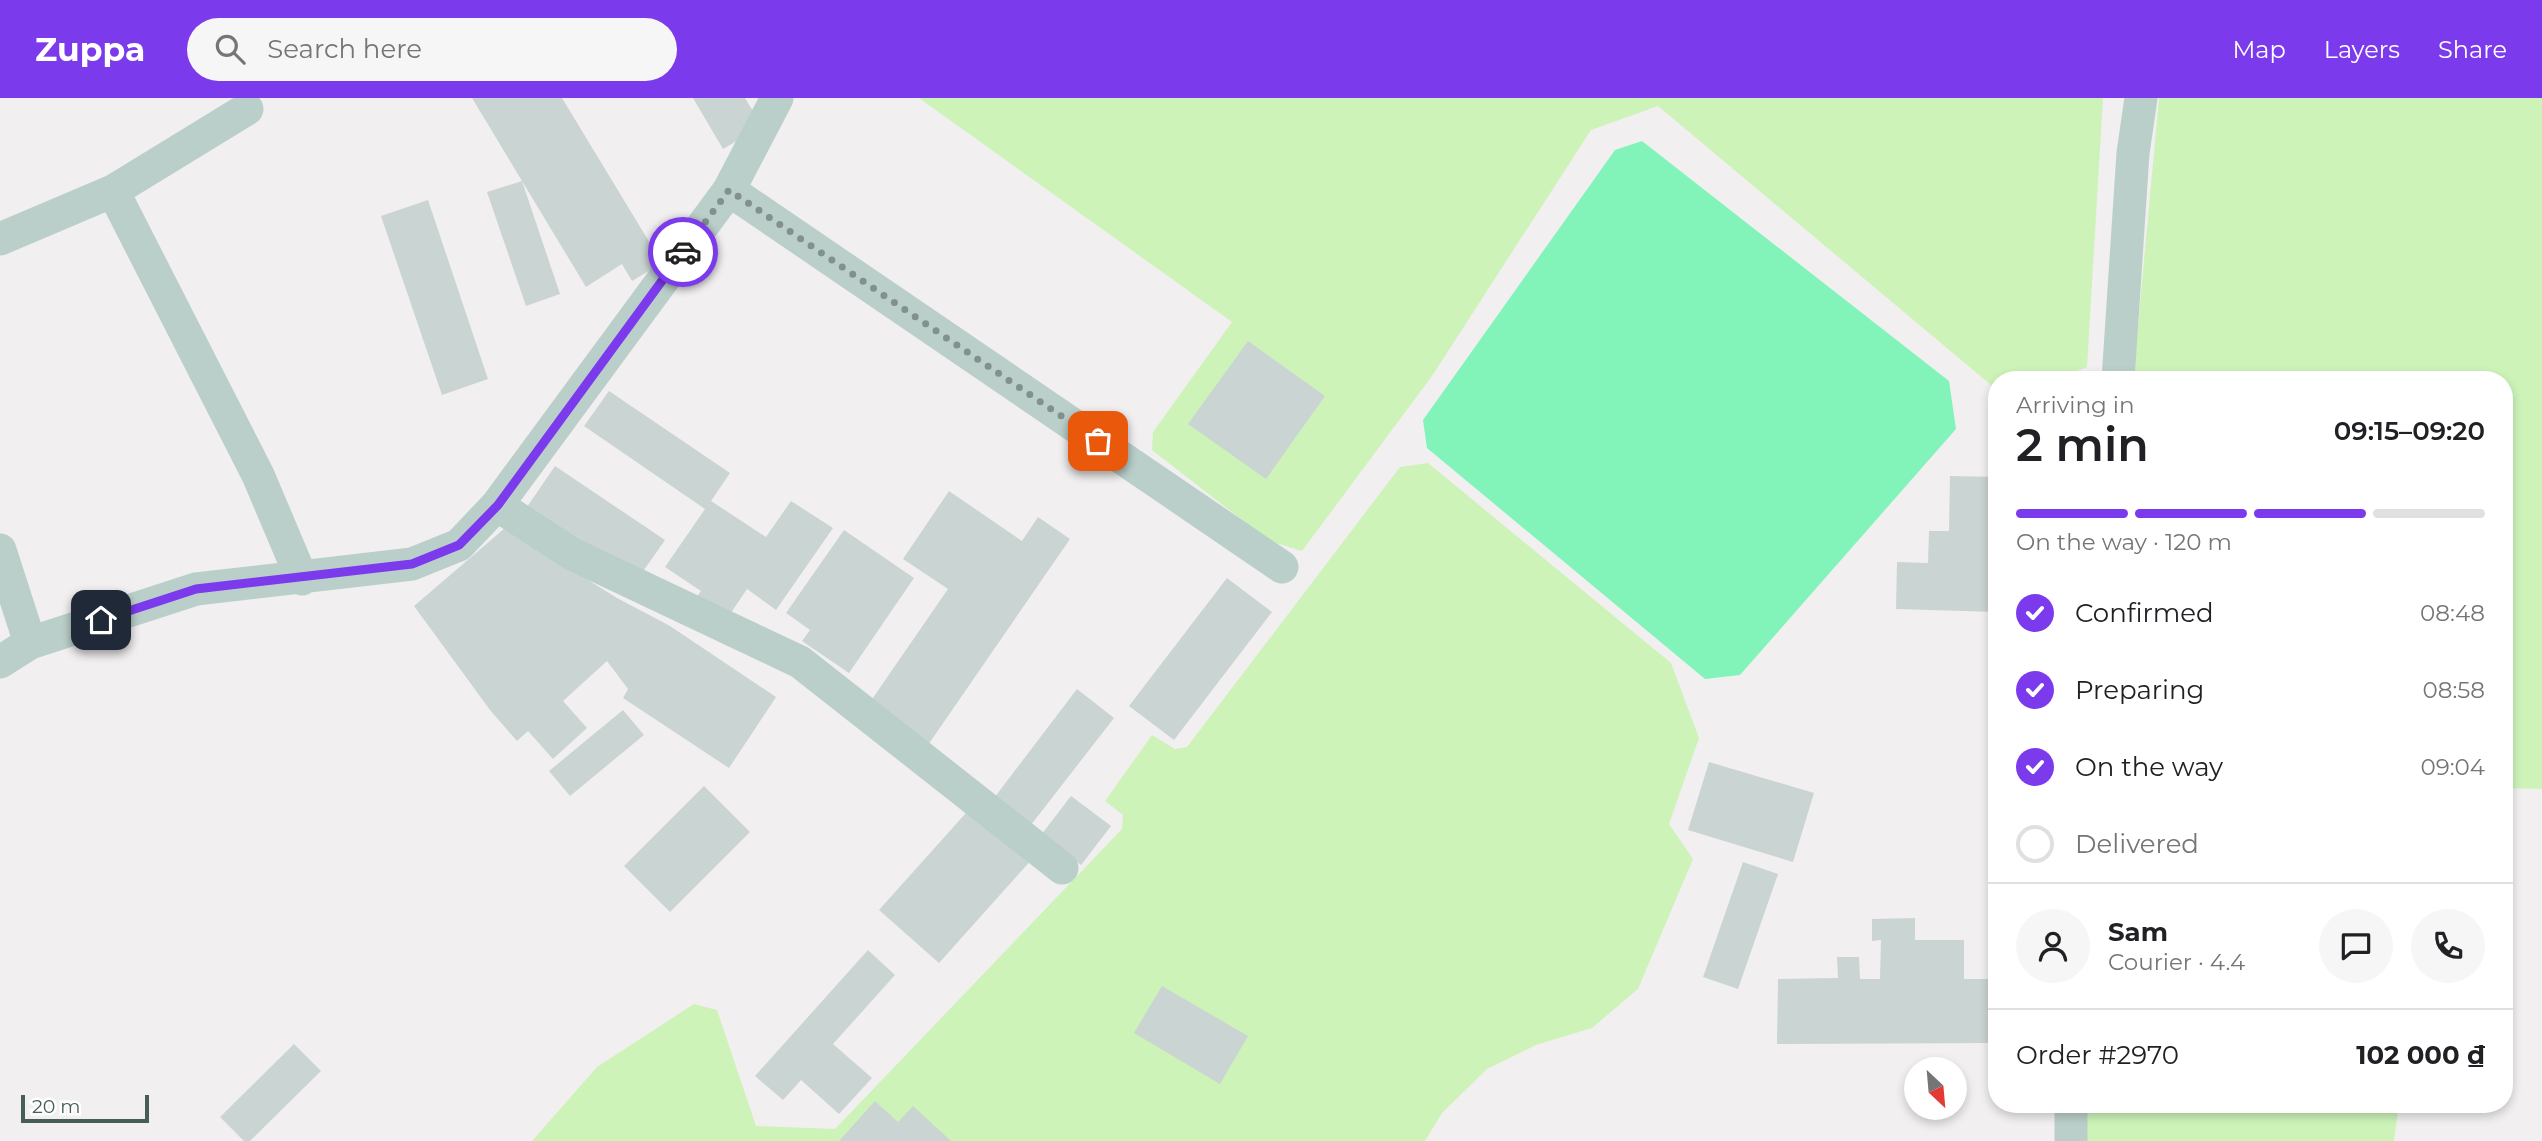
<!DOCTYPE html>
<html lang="en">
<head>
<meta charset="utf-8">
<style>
  :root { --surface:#fff; --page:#f6f6f6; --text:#202124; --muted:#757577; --line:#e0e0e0; --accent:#7c3aed }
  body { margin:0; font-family:Montserrat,sans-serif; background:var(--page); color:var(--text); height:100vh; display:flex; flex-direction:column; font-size:26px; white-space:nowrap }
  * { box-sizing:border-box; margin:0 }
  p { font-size:23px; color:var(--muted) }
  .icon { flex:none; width:38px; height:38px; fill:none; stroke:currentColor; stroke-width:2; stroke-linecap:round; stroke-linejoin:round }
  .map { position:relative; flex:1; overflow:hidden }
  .details { position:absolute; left:1988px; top:273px; width:525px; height:742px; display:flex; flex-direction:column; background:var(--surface); border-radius:28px; box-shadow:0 4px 10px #0003 }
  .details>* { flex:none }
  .needle { width:46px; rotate:154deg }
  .buttons { position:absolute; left:1904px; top:959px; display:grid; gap:14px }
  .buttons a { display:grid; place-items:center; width:63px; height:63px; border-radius:50%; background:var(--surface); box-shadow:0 4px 10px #0003; font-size:35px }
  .scale { position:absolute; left:21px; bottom:18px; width:128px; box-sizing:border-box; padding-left:7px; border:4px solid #455e58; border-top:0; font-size:19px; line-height:24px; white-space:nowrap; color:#455e58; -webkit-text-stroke:5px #fff; paint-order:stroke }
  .pin { position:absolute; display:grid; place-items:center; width:60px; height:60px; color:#fff; margin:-30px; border-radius:14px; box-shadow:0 4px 10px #0006 }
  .courier { position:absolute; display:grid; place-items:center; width:70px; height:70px; margin:-35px; border:5px solid #7c3aed; border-radius:50%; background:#fff; color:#222; box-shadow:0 2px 9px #0007 }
  .headline em { font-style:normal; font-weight:600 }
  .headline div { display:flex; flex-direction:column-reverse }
  .headline { display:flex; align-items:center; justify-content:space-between; height:119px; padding:0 28px }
  h1 { font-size:46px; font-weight:600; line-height:52px }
  .bar { display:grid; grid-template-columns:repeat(4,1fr); gap:10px 7px; align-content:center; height:84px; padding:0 28px }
  .bar i { height:9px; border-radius:5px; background:var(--line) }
  .bar .current { background:var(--accent) }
  .bar p { grid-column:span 4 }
  .line { display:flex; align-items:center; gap:18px; padding:0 28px; border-top:2px solid var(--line) }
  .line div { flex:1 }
  .round { display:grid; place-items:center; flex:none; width:74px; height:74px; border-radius:37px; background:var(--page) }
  ol { padding:0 28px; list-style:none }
  li { display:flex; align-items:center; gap:21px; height:77px }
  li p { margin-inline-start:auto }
  li .icon { padding:7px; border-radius:50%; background:var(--accent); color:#fff; stroke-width:4 }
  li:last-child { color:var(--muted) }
  li i { width:38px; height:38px; border:4px solid var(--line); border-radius:50% }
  header { display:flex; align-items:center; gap:42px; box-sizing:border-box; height:98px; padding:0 35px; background:var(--accent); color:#fff }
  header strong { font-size:33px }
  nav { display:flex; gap:38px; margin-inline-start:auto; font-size:24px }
  .search { width:490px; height:63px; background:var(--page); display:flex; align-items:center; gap:18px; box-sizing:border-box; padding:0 24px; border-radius:38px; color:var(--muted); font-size:26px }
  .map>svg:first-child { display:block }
  .green { fill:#cdf3b9 }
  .water { fill:#82f4b9 }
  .building { fill:#cad4d3 }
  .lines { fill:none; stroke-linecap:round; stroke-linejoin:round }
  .minor { stroke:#bbcfca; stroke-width:33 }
  .done { stroke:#82918e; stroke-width:7; stroke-dasharray:0 12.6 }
  .route { stroke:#7c3aed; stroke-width:9 }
</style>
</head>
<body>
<header>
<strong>Zuppa</strong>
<div class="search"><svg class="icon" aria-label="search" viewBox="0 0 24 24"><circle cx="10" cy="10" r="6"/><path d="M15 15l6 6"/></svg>Search here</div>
<nav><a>Map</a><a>Layers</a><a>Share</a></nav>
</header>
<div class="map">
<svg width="2542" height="1043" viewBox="0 0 2542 1043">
  <rect width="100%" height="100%" fill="#f2eff1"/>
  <!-- green -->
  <path class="green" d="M919 0H2103L2087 269 2053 282H1997V292L1658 8 1591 32 1432 278 1302 453 1269 443 1152 352 1153 334 1232 224Z
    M2159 0H2542V691L2504 690V282H2133Z
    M1428 365 1671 565 1699 640 1669 726 1693 761 1638 891 1592 930 1536 947 1487 971 1442 1015 1425 1043H532L597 969 694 906 717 912 756 1028 835 1031 1122 731 1123 717 1105 703 1152 637 1175 651 1187 649 1400 369Z
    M2084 1006H2399L2394 1043H2083Z"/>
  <!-- water -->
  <path class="water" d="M1642 43 1949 283 1956 331 1740 577 1705 581 1427 350 1423 322 1615 52Z"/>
  <!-- building -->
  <path class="building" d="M472 0H562L662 165 632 183 622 166 586 189 522 83 560 196 526 208 487 94 522 83Z
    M693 0H745L762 28 723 51Z
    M428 102 488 281 442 297 381 118Z
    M1248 243 1325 298 1266 381 1188 326Z
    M609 293 730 375 711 403 766 439 791 403 833 430 776 512 747 491 724 525 693 504 701 493 665 469 705 411 584 328Z
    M555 368 665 442 637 482 527 409Z
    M1950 378 1997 379V514L1896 511 1897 464 1928 465 1929 433H1949Z
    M949 393 1022 443 1038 419 1070 441 928 647 868 607 948 491 903 461Z
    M505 430 617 500 670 528 776 599 729 670 623 600 628 591 607 563 563 603 587 630 553 661 528 633 517 643 490 612 414 508Z
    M844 432 914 480 849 575 802 543 810 532 786 515Z
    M1227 480 1272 514 1174 642 1129 608Z
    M1077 591 1114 620 1027 732 991 704Z
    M623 612 644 637 570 698 549 673Z
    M1709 664 1814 695 1793 764 1688 732Z
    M704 688 750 734 670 814 624 768Z
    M1071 698 1111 728 1081 767 1041 737Z
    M974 706 1034 759 939 865 879 812Z
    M1743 764 1778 776 1738 891 1703 879Z
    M1915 820V842H1964V881H1997V945L1777 946 1778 881 1838 880 1837 859H1859L1860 881H1880L1881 842 1872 843V821Z
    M868 852 895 877 833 946 872 980 839 1016 801 982 783 1002 755 978Z
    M1162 888 1248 938 1220 986 1134 935Z
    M294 946 321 973 250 1043H244L220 1019Z
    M875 1003 898 1024 913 1008 951 1043H839Z"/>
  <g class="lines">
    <!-- minor -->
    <path class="minor" d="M729 92 1282 469
      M113 93 258 377 302 481
      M0 141 113 93 247 11
      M2118 282 2133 55 2141 0
      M497 407 572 456 800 564 1062 770
      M0 452 30 545
      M0 564 30 545 196 491 412 466 459 447 497 407 729 92 777 0
      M2071 1043V1006"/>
  </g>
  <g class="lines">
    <!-- done -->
    <path class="done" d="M683 154 729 92 1098 343"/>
    <!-- route -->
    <path class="route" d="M101 522 196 491 412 466 459 447 498 407 683 154"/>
  </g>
</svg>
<div class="buttons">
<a><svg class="needle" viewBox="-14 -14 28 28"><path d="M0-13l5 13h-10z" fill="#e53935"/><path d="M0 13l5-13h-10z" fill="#757577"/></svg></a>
</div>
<div class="scale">20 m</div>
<div class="pin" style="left:1098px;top:343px;background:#ea580c"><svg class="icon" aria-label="bag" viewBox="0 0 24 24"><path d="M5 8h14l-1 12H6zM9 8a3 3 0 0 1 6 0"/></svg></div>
<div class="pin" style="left:101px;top:522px;background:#1f2937"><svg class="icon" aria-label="home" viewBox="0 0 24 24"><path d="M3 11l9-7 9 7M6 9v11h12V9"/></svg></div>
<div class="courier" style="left:683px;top:154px"><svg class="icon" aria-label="car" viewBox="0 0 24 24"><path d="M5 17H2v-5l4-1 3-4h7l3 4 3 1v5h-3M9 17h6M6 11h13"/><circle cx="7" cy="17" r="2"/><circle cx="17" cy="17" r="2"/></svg></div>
<section class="details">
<div class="headline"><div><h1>2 min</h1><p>Arriving in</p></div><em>09:15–09:20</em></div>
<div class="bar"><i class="current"></i><i class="current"></i><i class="current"></i><i></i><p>On the way · 120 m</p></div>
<ol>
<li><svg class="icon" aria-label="check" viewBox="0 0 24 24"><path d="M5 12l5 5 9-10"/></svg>Confirmed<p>08:48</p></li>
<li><svg class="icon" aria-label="check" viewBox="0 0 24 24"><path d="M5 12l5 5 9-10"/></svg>Preparing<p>08:58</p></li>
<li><svg class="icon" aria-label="check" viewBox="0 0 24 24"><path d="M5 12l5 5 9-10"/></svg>On the way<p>09:04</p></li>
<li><i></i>Delivered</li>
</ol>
<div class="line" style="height:126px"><a class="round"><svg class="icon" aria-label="person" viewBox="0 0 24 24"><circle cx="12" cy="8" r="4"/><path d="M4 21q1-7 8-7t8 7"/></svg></a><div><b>Sam</b><p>Courier · 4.4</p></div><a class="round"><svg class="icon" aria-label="chat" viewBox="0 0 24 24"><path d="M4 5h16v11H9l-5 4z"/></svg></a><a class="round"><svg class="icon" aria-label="phone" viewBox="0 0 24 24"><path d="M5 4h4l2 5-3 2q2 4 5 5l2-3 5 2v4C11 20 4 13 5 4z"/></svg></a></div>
<div class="line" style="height:91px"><div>Order #2970</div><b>102 000 ₫</b></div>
</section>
</div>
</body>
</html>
